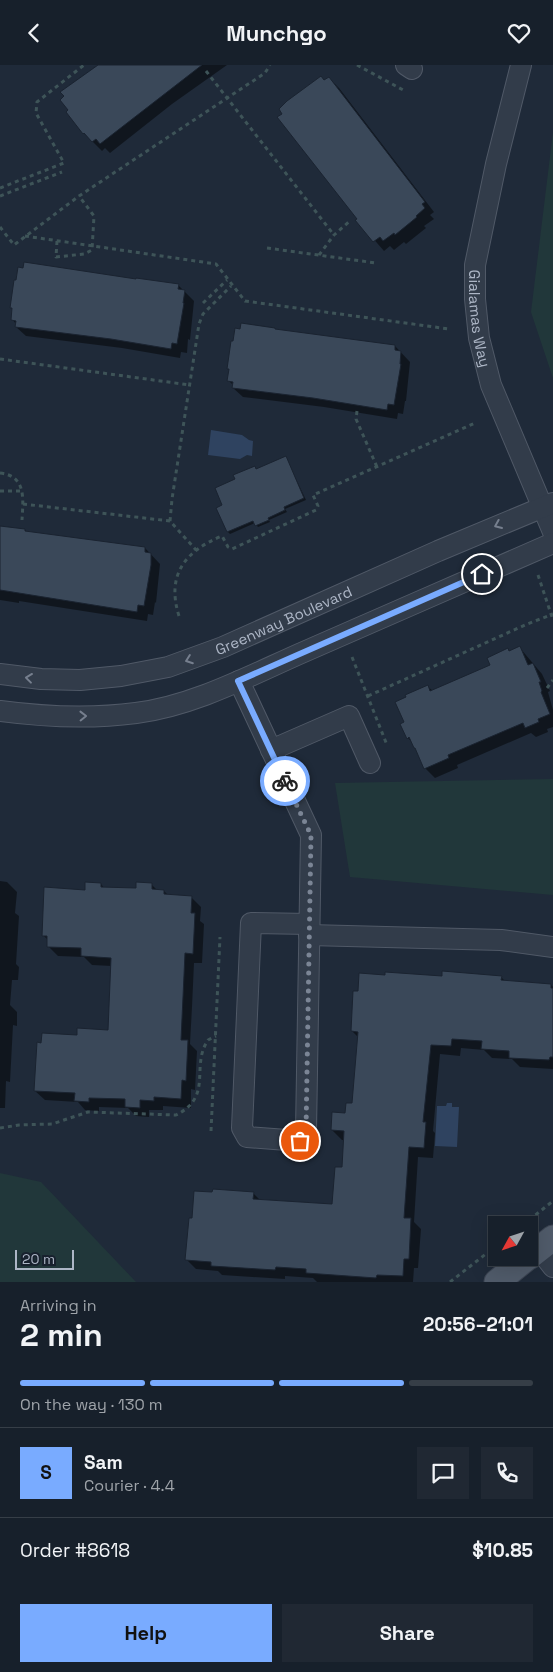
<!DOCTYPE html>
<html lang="en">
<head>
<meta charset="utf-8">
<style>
  :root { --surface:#17202b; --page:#202833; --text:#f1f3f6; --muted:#9ea3a9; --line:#363e47; --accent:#79abff }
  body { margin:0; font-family:"Space Grotesk",sans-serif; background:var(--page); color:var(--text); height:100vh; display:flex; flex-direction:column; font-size:19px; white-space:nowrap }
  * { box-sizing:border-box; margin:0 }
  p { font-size:16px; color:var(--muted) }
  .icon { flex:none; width:28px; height:28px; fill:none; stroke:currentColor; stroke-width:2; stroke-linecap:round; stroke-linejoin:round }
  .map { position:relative; height:1217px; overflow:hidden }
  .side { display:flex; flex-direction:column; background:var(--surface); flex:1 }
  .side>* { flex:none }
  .needle { width:32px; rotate:230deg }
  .fabs { position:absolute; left:488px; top:1151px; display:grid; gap:10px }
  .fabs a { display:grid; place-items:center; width:50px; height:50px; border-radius:0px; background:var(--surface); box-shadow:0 5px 20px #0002,0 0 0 1px var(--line); font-size:25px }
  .scale { position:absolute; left:15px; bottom:12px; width:59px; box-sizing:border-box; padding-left:5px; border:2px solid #adb6c6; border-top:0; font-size:14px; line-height:18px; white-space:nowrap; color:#adb6c6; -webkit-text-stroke:4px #18212e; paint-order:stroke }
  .pin { position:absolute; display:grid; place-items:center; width:42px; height:42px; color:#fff; margin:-21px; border:2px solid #fff; border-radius:50%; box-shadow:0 1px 5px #0007 }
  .courier { position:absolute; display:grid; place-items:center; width:50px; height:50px; margin:-25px; border:4px solid #79abff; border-radius:50%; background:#fff; color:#222; box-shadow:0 1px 6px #0007 }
  .overview em { font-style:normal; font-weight:700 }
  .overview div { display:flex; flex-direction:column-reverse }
  .overview { display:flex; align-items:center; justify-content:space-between; height:85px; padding:0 20px }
  h1 { font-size:32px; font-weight:700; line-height:38px }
  .bar { display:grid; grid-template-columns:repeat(4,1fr); gap:8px 5px; align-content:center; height:60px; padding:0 20px }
  .bar i { height:6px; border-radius:4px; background:var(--line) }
  .bar .on { background:var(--accent) }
  .bar p { grid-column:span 4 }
  .line { display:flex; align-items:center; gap:12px; padding:0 20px; border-top:1px solid var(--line) }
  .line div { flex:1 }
  .round { display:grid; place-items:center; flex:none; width:52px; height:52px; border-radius:0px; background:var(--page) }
  .cta { display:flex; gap:10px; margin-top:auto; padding:10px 20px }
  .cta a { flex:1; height:58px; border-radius:0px; background:var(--accent); color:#111; font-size:20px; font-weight:700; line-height:58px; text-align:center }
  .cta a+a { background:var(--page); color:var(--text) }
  header { display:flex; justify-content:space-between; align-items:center; height:65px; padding:0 20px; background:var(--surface); font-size:22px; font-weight:700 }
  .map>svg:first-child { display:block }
  .green { fill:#21373a }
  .water { fill:#2f4360 }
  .shadow { fill:#0007 }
  .building { fill:#3a4859; stroke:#1a2330 }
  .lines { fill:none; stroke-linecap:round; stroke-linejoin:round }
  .minor-casing { stroke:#505967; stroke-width:22 }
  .major-casing { stroke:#3c4553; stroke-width:27 }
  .path { stroke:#3e5458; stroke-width:3; stroke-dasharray:4 4; stroke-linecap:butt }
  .minor { stroke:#323c4a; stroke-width:20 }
  .major { stroke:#505b6a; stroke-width:25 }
  .oneway { stroke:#767f8e }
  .done { stroke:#7b8595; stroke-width:5; stroke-dasharray:0 9 }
  .route { stroke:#79abff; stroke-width:6 }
  .labels { text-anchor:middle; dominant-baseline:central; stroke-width:5; stroke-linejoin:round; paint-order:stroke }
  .street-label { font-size:15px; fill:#adb6c6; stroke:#18212e }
</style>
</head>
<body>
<header><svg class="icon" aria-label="back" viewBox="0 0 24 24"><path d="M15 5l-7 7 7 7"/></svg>Munchgo<svg class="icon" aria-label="heart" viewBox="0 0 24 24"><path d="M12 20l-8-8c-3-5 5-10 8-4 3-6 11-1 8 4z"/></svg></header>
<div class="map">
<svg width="553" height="1217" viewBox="0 0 553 1217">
  <rect width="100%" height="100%" fill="#1f2a39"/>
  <!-- green -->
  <path class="green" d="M553 67V313L531 247Z
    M553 714V830L350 812 335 718Z
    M0 1108 41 1117 136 1217H0Z"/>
  <!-- water -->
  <path class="water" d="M211 365 242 370 249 375 253 376 252 391 247 390 240 394 208 390Z
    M447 1038H452V1042H459L457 1082 435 1081 437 1041H446Z"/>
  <!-- shadow -->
  <path class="shadow" d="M99 0H227L172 39 110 88 105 83 102 86 84 68 69 46 65 32 62 27Z
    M329 13 339 23 434 147 430 150 434 154 424 161 426 163 406 179 404 177 394 185 390 181 384 186 357 155 359 154 325 17Z
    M178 220 194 236 190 275 188 274 187 288 181 287 180 293 122 283 26 271 16 262V259L12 254Z
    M276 266 395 281 410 297 406 336H405L403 349 398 348 397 354 324 342 243 332 233 323V320L229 316 230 305 228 303Z
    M286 393 306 435 285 444 287 447 269 455 270 457 258 462 255 458 230 469 228 467 224 440 257 405Z
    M0 462 25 465 27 467 145 483 160 499 156 538 155 537 153 550 148 549 147 556 19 536V538L0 535Z
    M520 583 542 609 550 626 548 627 553 645V662L547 664 548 667 536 672 531 668 457 700 458 703 435 713 425 703 413 678 408 673 406 658 427 621 433 626 492 601 508 585 510 587Z
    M0 816 7 817 17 827 15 848 19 851 16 899 19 902 18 915H12L10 940 17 947V961L13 960 10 1017 6 1016 5 1043H0Z
    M101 819 104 823 137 825 151 819 158 826H164L169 831 191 832 201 842 200 856 204 859 202 898H194L192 942 190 979 197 986 195 1025 191 1024V1043L163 1041V1045H149V1052L136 1051 128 1043 99 1042V1046L85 1045 78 1037 45 1035 35 1026 78 971 109 966 112 901 92 900 84 892 58 891 48 881V875L43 870 86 826Z
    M443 912H501L506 917 551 920 553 922V1004L520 1002 512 994 492 993 484 985 461 983 460 991 440 989 433 1066 435 1068 433 1093 418 1092 414 1157 421 1164 418 1203H414L413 1217H317L313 1213 285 1211V1214L222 1210 218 1206 196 1204 187 1195 253 1128 261 1136 333 1140 343 1103 345 1075H342L332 1065 346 1050 354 1039 359 973 352 966Z"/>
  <!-- building -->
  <path class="building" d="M98 0H202L100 79 96 74 92 77 84 68 83 69 66 47 68 45 60 35 64 31 60 27Z
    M321 11 324 15 329 12 425 137 422 139 425 143 416 151 417 152 395 170 394 168 383 176 380 172 373 177 355 155 357 154 277 52 282 49 279 44 287 36Z
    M24 197 136 214V213L179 219 178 224 185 225 183 238H184L177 279 172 278 171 284 111 274 15 262 16 256 11 255 12 243H10L14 215H16L18 202 23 203Z
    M241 258 275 263V264L395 280V285L401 286 400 299H401L394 340 388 339 387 345 313 333 232 323 233 317 227 316 229 304H227L231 276H233L235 263 240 264Z
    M286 391 304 433 284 442 285 445 268 453 269 455 255 461 253 456 227 467 216 443 222 440 215 423 235 414 233 410 255 401 256 404Z
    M0 461 25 464V466L145 482V487L151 488V500L144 541 138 540 137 547 0 525Z
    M520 581 528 600 533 598 541 617H539L542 626 541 627 550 649 538 654 539 657 525 663 523 658 448 690 449 693 424 704 415 683H414L409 672 407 674 400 659 404 657 395 637 406 632 405 630 428 620 430 626 467 610 490 600 487 593 508 583 509 586Z
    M85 817 101 818V822L136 823V817L152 818V824L164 825V829L192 831 191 848H195L193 889 185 888 183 932 181 975H188L186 1016 182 1015 181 1034 154 1032V1036L140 1035V1043L125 1042V1034L89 1033V1037L74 1036 75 1028 34 1026 37 977 41 978 42 968 77 970V963L108 965 111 893 81 891V883L47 882V871H42L44 822 85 825Z
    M442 906 502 911 501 915 551 919V923H553V992H550L549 995 509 993V986L481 984 482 976 452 974 451 981 431 980 423 1057H426L424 1083 409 1082 404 1153H411L409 1194H404L403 1211 377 1210 376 1213 306 1208V1204L276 1202 275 1205 211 1201V1197L185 1195 189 1153H192L194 1126 212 1127 213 1124 254 1127 253 1134 332 1139 335 1102H342L344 1066 331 1065 332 1047 345 1048 346 1038H352L358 967 351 966 353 926H358L359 908 385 910V907L442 911Z"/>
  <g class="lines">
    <defs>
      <g id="minor">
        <path d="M406 0 412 4"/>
        <path id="s1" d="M521 0 496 99 475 200V234L479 273 491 320 553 467"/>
        <path id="s2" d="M0 609 41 614 80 615 121 611 168 602 223 582 438 486 553 438"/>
        <path d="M239 616 311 770 306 1066 300 1076 247 1072 242 1063 251 858 309 859"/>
        <path d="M0 646C45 652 91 654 136 648 194 641 253 609 306 586 388 550 471 514 553 478"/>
        <path d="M271 685 349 651 370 698"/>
        <path d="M309 870 501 875 553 882"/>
        <path d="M539 1184 553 1202"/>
      </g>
      <path id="major" d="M529 1192 553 1173
        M497 1217 528 1192"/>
    </defs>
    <!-- minor casing -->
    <use href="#minor" class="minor-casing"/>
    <!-- major casing -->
    <use href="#major" class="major-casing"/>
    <!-- path -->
    <path class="path" d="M357 0 405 26
      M206 6 334 170
      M0 123 64 98 36 48 37 37 84 0
      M0 131 62 107
      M0 162 14 180 79 131 265 8 270 0
      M25 171 216 199 245 236 449 264
      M57 176 56 192 84 189 92 185 94 151 79 131
      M267 183 376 198
      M319 190 334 170 351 155
      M203 238 227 215
      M0 294 190 320
      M357 346 356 354 377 402
      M0 408C27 411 23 435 22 455
      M0 426H22
      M23 439 170 456 196 485
      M170 456 172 434 199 259 203 249 231 221
      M538 510 553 555
      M179 551C166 510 185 486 222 471L228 482 232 484 316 445 318 441 313 430 475 358
      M352 592 387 680
      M547 623 553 615
      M368 631 525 560 553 549
      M0 1063 19 1060 52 1059 88 1047 176 1050C214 1031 190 1002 208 975L216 971
      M211 1066 220 872
      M523 1160 553 1136
      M450 1217 496 1181"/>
    <!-- minor -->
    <use href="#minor" class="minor"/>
    <!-- major -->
    <use href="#major" class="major"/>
  </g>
  <!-- one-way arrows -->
  <defs><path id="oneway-chevron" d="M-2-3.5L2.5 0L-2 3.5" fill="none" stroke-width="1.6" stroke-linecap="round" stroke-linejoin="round" transform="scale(1.25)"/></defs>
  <g class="oneway">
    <use href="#oneway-chevron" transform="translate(498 460) rotate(157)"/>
    <use href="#oneway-chevron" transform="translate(189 595) rotate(160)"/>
    <use href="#oneway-chevron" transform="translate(29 613) rotate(-173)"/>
    <use href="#oneway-chevron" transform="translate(83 651) rotate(-1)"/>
  </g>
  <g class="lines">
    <!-- done -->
    <path class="done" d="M285 716 311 770 306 1066 300 1076"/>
    <!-- route -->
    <path class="route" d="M285 716 238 616 482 509"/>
  </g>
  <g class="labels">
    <!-- street labels -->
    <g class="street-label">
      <text stroke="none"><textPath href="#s1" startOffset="259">Gialamas Way</textPath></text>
      <text stroke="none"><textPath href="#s2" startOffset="294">Greenway Boulevard</textPath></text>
    </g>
  </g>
</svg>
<div class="fabs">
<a><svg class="needle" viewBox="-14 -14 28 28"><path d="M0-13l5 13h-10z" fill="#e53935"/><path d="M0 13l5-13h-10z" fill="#9ea3a9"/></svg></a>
</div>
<div class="scale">20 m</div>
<div class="pin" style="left:300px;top:1076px;background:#ea580c"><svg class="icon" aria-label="bag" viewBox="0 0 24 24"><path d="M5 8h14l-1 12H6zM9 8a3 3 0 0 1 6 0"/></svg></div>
<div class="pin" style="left:482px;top:509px;background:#1f2937"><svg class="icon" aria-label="home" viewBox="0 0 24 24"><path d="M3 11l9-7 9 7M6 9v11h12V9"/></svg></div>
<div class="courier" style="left:285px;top:716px"><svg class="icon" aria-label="bike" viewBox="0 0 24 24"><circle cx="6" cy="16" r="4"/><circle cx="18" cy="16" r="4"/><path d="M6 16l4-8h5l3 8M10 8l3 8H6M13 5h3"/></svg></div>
</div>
<section class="side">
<div class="overview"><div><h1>2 min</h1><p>Arriving in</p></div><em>20:56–21:01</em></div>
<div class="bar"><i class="on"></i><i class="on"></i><i class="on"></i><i></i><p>On the way · 130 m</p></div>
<div class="line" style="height:90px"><b class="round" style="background:var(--accent);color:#111">S</b><div><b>Sam</b><p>Courier · 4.4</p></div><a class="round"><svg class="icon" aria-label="chat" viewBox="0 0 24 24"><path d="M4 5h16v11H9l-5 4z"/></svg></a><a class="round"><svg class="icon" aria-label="phone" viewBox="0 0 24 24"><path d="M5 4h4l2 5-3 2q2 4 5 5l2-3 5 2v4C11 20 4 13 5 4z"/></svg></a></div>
<div class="line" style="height:65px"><div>Order #8618</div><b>$10.85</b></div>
<div class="cta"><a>Help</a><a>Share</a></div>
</section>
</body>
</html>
